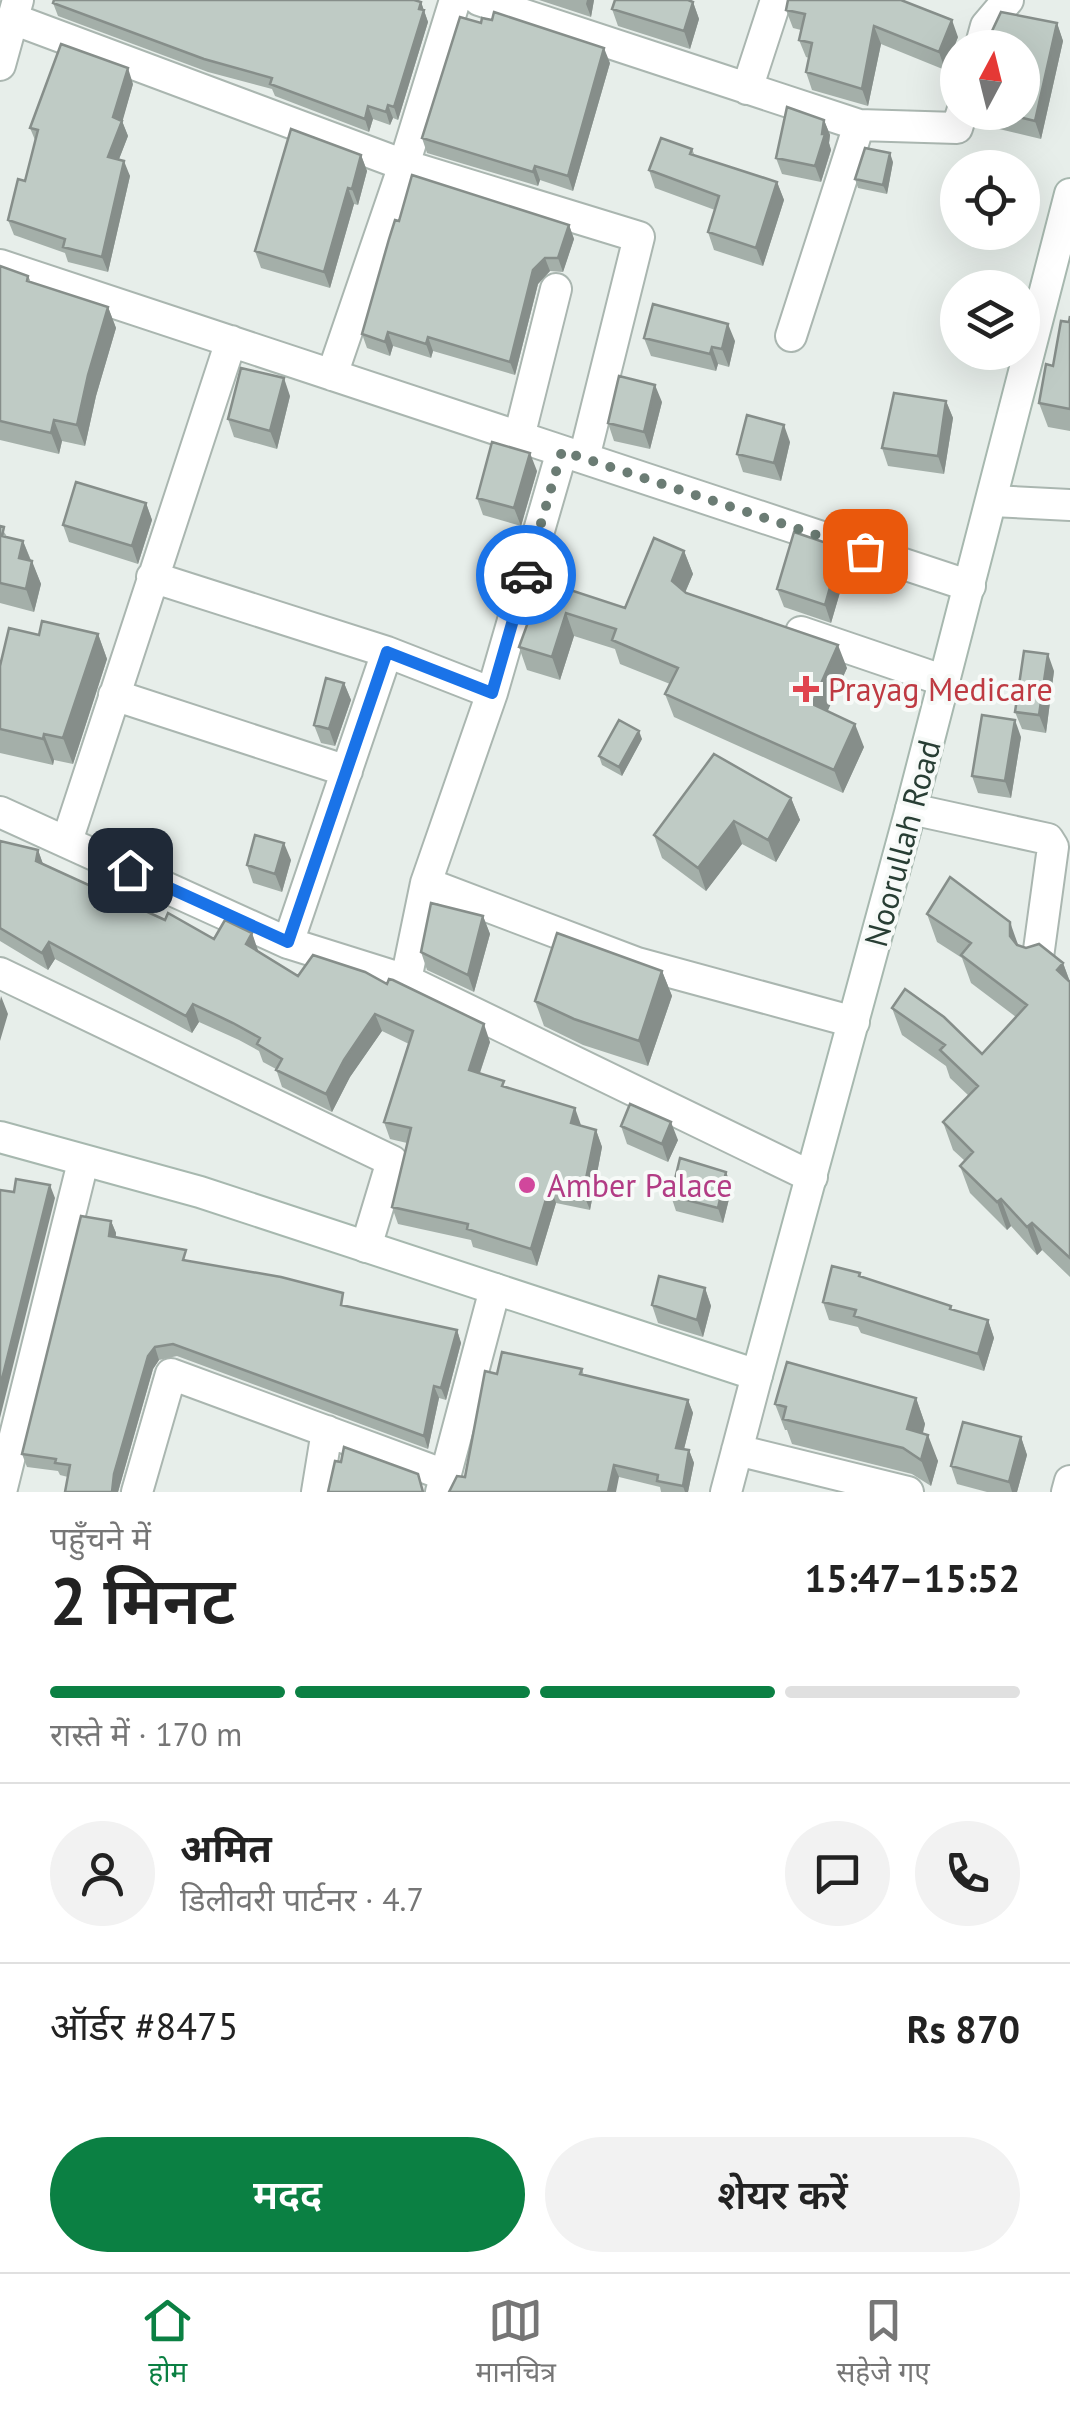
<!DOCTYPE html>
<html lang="hi">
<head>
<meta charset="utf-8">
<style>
  :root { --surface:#fff; --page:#f2f2f2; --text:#222; --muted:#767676; --line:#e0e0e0; --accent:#0b8043 }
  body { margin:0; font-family:"PT Sans","Noto Sans Devanagari",sans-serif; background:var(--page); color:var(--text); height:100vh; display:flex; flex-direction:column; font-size:38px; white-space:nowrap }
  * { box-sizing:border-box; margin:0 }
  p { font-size:32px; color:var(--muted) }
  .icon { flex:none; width:55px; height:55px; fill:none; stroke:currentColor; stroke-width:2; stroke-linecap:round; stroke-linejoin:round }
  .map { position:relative; height:1492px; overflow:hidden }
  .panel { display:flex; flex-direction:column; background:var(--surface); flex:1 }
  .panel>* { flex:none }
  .needle { width:65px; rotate:7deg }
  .fabs { position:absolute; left:940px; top:30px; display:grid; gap:20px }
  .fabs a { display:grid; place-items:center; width:100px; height:100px; border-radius:50%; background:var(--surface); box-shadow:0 10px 40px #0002; font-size:50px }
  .pin { position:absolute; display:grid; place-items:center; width:85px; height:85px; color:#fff; margin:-42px; border-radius:20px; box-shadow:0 5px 15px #0006 }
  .courier { position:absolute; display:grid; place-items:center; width:100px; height:100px; margin:-50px; border:8px solid #1a73e8; border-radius:50%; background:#fff; color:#222; box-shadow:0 2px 12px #0007 }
  .overview em { font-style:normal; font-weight:600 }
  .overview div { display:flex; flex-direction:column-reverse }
  .overview { display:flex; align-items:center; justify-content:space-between; height:170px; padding:0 50px }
  h1 { font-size:65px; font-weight:600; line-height:75px }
  .bar { display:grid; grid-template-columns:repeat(4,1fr); gap:15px 10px; align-content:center; height:120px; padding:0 50px }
  .bar i { height:12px; border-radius:8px; background:var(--line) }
  .bar .active { background:var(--accent) }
  .bar p { grid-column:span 4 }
  .line { display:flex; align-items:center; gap:25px; padding:0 50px; border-top:2px solid var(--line) }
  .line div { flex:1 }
  .round { display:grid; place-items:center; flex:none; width:105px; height:105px; border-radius:52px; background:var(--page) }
  .button { display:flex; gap:20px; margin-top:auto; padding:20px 50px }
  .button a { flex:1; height:115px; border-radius:60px; background:var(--accent); color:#fff; font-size:40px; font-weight:600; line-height:115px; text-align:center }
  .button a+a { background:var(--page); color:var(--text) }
  .dock { display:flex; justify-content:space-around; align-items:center; height:140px; border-top:2px solid var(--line); background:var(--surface); font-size:28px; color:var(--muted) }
  .dock a { display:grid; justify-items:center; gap:5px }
  .dock .active { color:var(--accent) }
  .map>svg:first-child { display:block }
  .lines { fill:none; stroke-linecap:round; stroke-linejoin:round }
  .street-casing { stroke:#aab6b0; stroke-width:34 }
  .secondary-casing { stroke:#a7b8af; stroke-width:34 }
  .street { stroke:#fff; stroke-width:30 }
  .secondary { stroke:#fff; stroke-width:30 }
  .wall { fill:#a4afa9 }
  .shaded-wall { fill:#868e8a }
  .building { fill:#bfcbc5; stroke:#868e8a; stroke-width:2.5 }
  .done { stroke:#6b7c74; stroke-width:10; stroke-dasharray:0 18 }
  .route { stroke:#1a73e8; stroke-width:12 }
  .health-dot { fill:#e0444e; stroke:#f7faf8; stroke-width:4 }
  .hotel-dot { fill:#d1479c; stroke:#f7faf8; stroke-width:4 }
  .labels { text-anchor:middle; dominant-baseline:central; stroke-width:8; stroke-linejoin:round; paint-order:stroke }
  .health-label { font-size:32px; fill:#be3a42; stroke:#f7faf8; text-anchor:start }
  .street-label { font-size:32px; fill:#283e34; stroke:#f7faf8 }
  .hotel-label { font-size:32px; fill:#b23c85; stroke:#f7faf8; text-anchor:start }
</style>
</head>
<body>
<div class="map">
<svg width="1070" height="1492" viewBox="0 0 1070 1492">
  <rect width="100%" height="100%" fill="#e7eeea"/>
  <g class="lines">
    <defs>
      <path id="street" d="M479 0 859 125 957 128 962 112
        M13 19 404 165 639 237 584 458
        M980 48 986 26 1008 0
        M0 65 18 0
        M747 89 776 0
        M0 265 970 586
        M791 336 859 125
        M332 375 404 165 455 0
        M519 437 556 289
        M992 501 1070 505
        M152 577 387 652 492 693
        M801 632 945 681
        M114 695 347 771
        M911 809 1048 839 1053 847 1038 957
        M0 812 288 943 406 980 812 1177
        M67 841 231 341
        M426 883 637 963 854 1022
        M288 943 387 652
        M0 973 392 1161 366 1247
        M406 980 426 883 492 693 562 451
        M737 1450 908 1492
        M1 1492 83 1162
        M137 1492 171 1374 445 1475
        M317 1492 327 1431
        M441 1492 495 1289
        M726 1492 757 1375
        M1067 1492 1070 1481"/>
      <path id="secondary" d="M0 1137 200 1192 757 1375 911 809 1070 194"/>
    </defs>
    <!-- street casing -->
    <use href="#street" class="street-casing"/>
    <!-- secondary casing -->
    <use href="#secondary" class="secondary-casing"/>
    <!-- street -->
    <use href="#street" class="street"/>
    <!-- secondary -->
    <use href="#secondary" class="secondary"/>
  </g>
  <!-- wall -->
  <path class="wall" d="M539 0H594L591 17Z
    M421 2 428 22 398 120 393 118 390 125 373 119 369 132 275 96 272 89 208 72 58 16 53 3Z
    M693 2 699 19 690 49 618 26 612 9Z
    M786 10 958 37 945 70 881 44 868 106 812 90 806 72 809 58 806 57 799 40 801 30 793 28Z
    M1057 23 1063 41 1041 139 978 124 974 112H1022Z
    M610 63 573 191 540 180 538 186 427 153 422 138Z
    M133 84 122 121 128 136 119 159 130 176 108 272 68 262 65 253 14 235 8 220 25 181 35 140 30 128Z
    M824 120 830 135 829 143 831 150 821 182 782 174 776 158Z
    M692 149 695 156 777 182 784 200 763 266 714 250 708 232 715 210 655 188 649 170Z
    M361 155 367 171 358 205 354 204 330 288 261 268 255 251Z
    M893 162 887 194 858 188 855 179Z
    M569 225 574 239 563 272 550 271 538 284 515 375 433 351 431 358 393 346 390 356 367 348 362 334Z
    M0 266 28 276 31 282 108 307 116 328 96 396 85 446 62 441 59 454 0 440Z
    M1070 316V431L1048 427 1039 403Z
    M644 338 735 341 729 367 718 364 716 371 651 356Z
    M290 396 277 449 234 437 228 419Z
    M946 401 953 418 944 474 888 466 882 448Z
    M662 402 650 449 614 441 608 423Z
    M790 442 781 481 743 472 737 454Z
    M537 471 521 526 483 515 477 498Z
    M146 503 152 520 138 564 69 542 63 525Z
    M0 526 8 538 23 541 41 584 34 612 0 603Z
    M841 548 848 565 831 623 784 607 777 589Z
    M684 551 693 574 685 593 847 668 827 712 864 747 843 793 674 717 665 694 670 684 620 664 615 649 574 636 560 680 527 670 519 647 543 581 625 608Z
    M98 634 107 659 73 764 54 760 53 765 0 753V666L39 635Z
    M1054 671 1046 733 1022 729 1015 712Z
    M344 683 351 700 335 746 321 743 314 725Z
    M1021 737 1011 798 978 793 972 776Z
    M642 739 622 776 602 765 599 756Z
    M791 798 800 820 776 862 742 844 706 891 662 858 654 835Z
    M0 841 38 850 43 864 165 920 214 939 252 933 257 951 298 976 490 1042 480 1073 581 1126 596 1130 602 1147 590 1210 556 1203 537 1266 473 1247 471 1240 398 1224 392 1207 407 1143 390 1139 384 1122 409 1044 382 1031 350 1077 332 1112 282 1087 276 1069 263 1062 259 1051 239 1040 199 1022 192 1033 55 959 48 970 0 941Z
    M291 860 282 892 253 883 247 865Z
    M927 914 1018 945 1063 963 1070 982V1277L1042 1250 1037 1255 1011 1226 1007 1230 970 1193 960 1166 965 1161 953 1150 943 1122 969 1096 950 1078 946 1066 902 1035 892 1008 982 1054 1016 1017 971 983 962 958 937 942Z
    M483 916 490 934 474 992 427 970 421 952Z
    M662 971 672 996 648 1066 583 1045 544 1026 535 1001Z
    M621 1126 678 1140 668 1162 627 1144Z
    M732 1187 723 1223 676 1211 671 1196Z
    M111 1221 116 1233V1237L190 1262 347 1306 457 1330 461 1343 446 1400 439 1398 428 1449 177 1356 159 1360 153 1369 118 1492H65L68 1477 60 1475 58 1471 27 1467 22 1454Z
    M860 1273 861 1277 951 1306 952 1310 988 1320 994 1338 984 1371 861 1333 858 1327 829 1320 823 1302Z
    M705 1288 711 1306 703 1337 658 1323 652 1305Z
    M582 1369 584 1375 688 1400 693 1413 684 1449 689 1450 694 1463 688 1492H661L660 1487 619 1477H465L497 1374Z
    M916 1398 925 1424 923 1433 938 1461 931 1486 912 1474 792 1444 787 1430H785L775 1404Z
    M1021 1437 1027 1455 1017 1492H987L957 1484 951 1466Z"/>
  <!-- shaded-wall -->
  <path class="shaded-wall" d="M587 0H594L591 17 586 4Z
    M421 2 428 22 398 120 394 107Z
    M693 2 699 19 690 49 684 31Z
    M952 20 958 37 945 70 939 52Z
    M1057 23 1063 41 1041 139 1035 121Z
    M874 26 881 44 868 106 862 89Z
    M604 48 610 63 573 191 568 176Z
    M128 68 133 84 122 123V121L128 136 114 172 108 157 113 117Z
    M388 105 393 118 390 125 386 112Z
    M368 106 373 119 369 132 365 119Z
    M824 120 830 135 829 143 831 150 821 182 815 166Z
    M890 153 893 162 887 194 883 185Z
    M361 155 367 171 358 205 352 189Z
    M124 161 130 176 108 272 102 257Z
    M535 166 540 180 538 186 533 172Z
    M777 182 784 200 763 266 756 248Z
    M348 188 354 204 330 288 324 272Z
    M569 225 574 239 563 272 558 258Z
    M545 258 550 271 538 284 515 375 510 362 533 270Z
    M108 307 116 328 96 396 85 446 77 425 88 375Z
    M728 324 735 341 729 367 722 349Z
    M388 332 393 346 390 356 385 342Z
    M428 337 433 351 431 358 426 344Z
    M712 347 718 364 716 371 710 354Z
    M284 378 290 396 277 449 270 431Z
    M655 385 662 402 650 449 644 432Z
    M946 401 953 418 944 474 938 456Z
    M54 420 62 441 59 454 51 433Z
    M784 425 790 442 781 481 774 463Z
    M530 453 537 471 521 526 514 508Z
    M146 503 152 520 138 564 132 546Z
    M23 541 32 564 19 558Z
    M841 548 848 565 831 623 825 605Z
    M684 551 693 574 680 604 672 581Z
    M32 561 41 584 34 612 26 589Z
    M566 613 574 636 560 680 552 657Z
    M98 634 107 659 73 764 63 738Z
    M838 645 847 668 820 728 812 704Z
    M1048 654 1054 671 1046 733 1039 715Z
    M344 683 351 700 335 746 329 729Z
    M1015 720 1021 737 1011 798 1005 781Z
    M855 724 864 747 843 793 834 770Z
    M639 731 642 739 622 776 619 767Z
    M44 734 54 760 53 765 43 739Z
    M791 798 800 820 776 862 768 840Z
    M734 821 742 844 706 891 698 868Z
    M284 843 291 860 282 892 275 874Z
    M38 850 44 867 36 861Z
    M483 916 490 934 474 992 468 975Z
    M1010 922 1020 950 1010 936Z
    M252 933 258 950 252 961 246 944Z
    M49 942 55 959 48 970 42 953Z
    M1063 963 1070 982 1057 970Z
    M662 971 672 996 648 1066 639 1041Z
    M1 996 8 1014 0 1041V1001Z
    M193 1004 199 1022 192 1033 186 1016Z
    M375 1014 382 1031 350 1077 332 1112 326 1094 344 1060Z
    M484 1024 490 1042 475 1087 469 1070Z
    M575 1108 581 1125 571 1123Z
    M671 1122 678 1140 668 1162 662 1144Z
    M596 1130 602 1147 590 1210 583 1193Z
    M726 1172 732 1187 723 1223 718 1208Z
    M50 1185 55 1198 0 1418V1387Z
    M550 1186 556 1203 537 1266 531 1249Z
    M1001 1199 1011 1226 1007 1230 997 1202Z
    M111 1221 116 1233 114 1248 109 1236Z
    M1032 1223 1042 1250 1037 1255 1027 1227Z
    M705 1288 711 1306 703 1337 697 1320Z
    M988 1320 994 1338 984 1371 978 1354Z
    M457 1330 461 1343 446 1400 441 1388Z
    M155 1347 159 1360 153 1369 118 1492H112L114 1474 148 1356Z
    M434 1386 439 1398 428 1449 424 1436Z
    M916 1398 925 1424 917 1455 907 1429Z
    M688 1400 693 1413 681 1461 676 1448Z
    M928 1435 938 1461 931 1486 921 1460Z
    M1021 1437 1027 1455 1017 1492H1012L1009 1482Z
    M689 1450 694 1463 688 1492H685L683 1486Z
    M614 1465 619 1477 616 1492H608Z"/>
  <!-- building -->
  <path class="building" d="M54 0H414L421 2 419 9 424 10 394 107 388 105 386 112 368 106 365 119 270 84 272 78 204 59 53 3Z
    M615 0H688L693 2 684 31 612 9Z
    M788 0H901L952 20 939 52 874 26 862 89 806 72 812 43 799 40 805 14 786 10Z
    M494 12 604 48 568 176 535 166 533 172 422 138 460 17 481 23 482 18 492 20Z
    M1001 12 1057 23 1035 121 998 112H1022V48H984Z
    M61 44 128 68 113 117 122 121 108 157 124 161 102 257 63 247 65 239 8 220 18 179 25 181 38 130 30 128Z
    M787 107 824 120 822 134H825L815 166 776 158Z
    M291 129 361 155 352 189 348 188 324 272 255 251Z
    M661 138 692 149 690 154 777 182 756 248 708 232 719 196 649 170Z
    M865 148 890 153 883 185 855 179Z
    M412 175 569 225 558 258H545L533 270 510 362 428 337 426 344 388 332 385 342 362 334 389 239 395 220 399 221Z
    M0 266 28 276 27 281 108 307 88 375 77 425 54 420 51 433 0 421Z
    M653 304 728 324 722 349 712 347 710 354 644 338Z
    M1070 316V409L1039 403 1046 364 1053 366 1061 321 1069 322Z
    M241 368 284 378 270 431 228 419Z
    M619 376 655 385 644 432 608 423Z
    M894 393 946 401 938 456 882 448Z
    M747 415 784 425 774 463 737 454Z
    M492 442 530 453 514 508 477 498Z
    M76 482 146 503 132 546 63 525Z
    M0 526 4 527 2 536 23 541 19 558 32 561 26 589 0 583Z
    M794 532 841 548 825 605 777 589Z
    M654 538 684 551 672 581 686 593 838 645 812 704 855 724 834 770 665 694 678 668 612 640 616 629 566 613 552 657 519 647 543 581 625 608Z
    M42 621 98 634 63 738 44 734 43 739 0 729V666L9 628 39 635Z
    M1024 651 1048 654 1039 715 1015 712Z
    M326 678 344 683 329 729 314 725Z
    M982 715 1015 720 1005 781 972 776Z
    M619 720 639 731 619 767 599 756Z
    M714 754 791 798 768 840 734 821 698 868 654 835Z
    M255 835 284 843 275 874 247 865Z
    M0 841 38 850 36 861 165 920 168 913 214 939 225 920 252 933 246 944 298 976 313 955 365 972 387 984 389 979 393 980 484 1024 469 1070 504 1081 502 1086 575 1108 571 1123 596 1130 583 1193 550 1186 531 1249 467 1229 468 1224 392 1207 411 1128 384 1122 413 1031 375 1014 344 1060 326 1094 276 1070 282 1059 257 1044 260 1038 233 1023 193 1004 186 1016 49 942 42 953 0 928Z
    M950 877 1010 922V936L1017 945 1026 948 1039 944 1063 963 1057 970 1070 982V1258L1032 1223 1027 1227 1001 1199 997 1202 960 1166 973 1152 943 1122 978 1086 940 1050 945 1045 892 1008 905 989 944 1017 982 1054 1027 1005 961 955 971 943 927 914Z
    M431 903 483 916 468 975 421 952Z
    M557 933 662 971 639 1041 574 1019 535 1001Z
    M630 1104 671 1122 662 1144 621 1126Z
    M680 1158 726 1172 718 1208 671 1196Z
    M16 1179 50 1185 0 1387V1190L14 1192Z
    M81 1216 111 1221 109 1236 186 1250 183 1260 281 1277 343 1293 341 1305 457 1330 441 1388 434 1386 424 1436 173 1344 155 1347 148 1356 114 1474 112 1492H65L70 1465 55 1463 56 1459 22 1454Z
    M832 1266 860 1273 859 1276 951 1306 950 1309 988 1320 978 1354 854 1316 856 1310 823 1302Z
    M659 1276 705 1288 697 1320 652 1305Z
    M502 1352 582 1369 580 1374 688 1400 676 1448 689 1450 683 1486 657 1481 658 1475 614 1465 608 1492H449L457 1476 465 1477 485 1371 497 1374Z
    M787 1362 916 1398 907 1429 928 1435 921 1460 903 1448 783 1419 786 1407 775 1404Z
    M963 1422 1021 1437 1009 1482 951 1466Z
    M344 1447 418 1474 423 1492H328L335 1461 341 1462Z"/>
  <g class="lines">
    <!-- done -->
    <path class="done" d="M526 575 562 451 865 551"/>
    <!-- route -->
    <path class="route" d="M130 870 288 942 387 652 492 693 526 575"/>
  </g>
  <!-- markers -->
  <path class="health-dot" d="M801 674h10v10h10v10h-10v10h-10v-10h-10v-10h10z"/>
  <circle class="hotel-dot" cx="527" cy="1185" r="10"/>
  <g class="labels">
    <!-- health labels -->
    <g class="health-label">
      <text x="828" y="689">Prayag Medicare</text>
    </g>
    <!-- street labels -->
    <g class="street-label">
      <text transform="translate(902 843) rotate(-75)">Noorullah Road</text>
    </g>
    <!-- hotel labels -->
    <g class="hotel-label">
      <text x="547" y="1185">Amber Palace</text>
    </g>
  </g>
</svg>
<div class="fabs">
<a><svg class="needle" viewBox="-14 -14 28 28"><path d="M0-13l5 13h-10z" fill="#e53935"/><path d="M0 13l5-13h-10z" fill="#767676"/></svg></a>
<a><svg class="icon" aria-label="locate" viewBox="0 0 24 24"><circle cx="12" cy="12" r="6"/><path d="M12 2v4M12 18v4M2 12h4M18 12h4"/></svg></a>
<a><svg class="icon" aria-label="layers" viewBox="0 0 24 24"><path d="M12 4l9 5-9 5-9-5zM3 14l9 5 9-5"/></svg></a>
</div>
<div class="pin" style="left:865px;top:551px;background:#ea580c"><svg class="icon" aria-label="bag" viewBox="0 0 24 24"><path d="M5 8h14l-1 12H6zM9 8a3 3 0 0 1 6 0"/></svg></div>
<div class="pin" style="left:130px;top:870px;background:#1f2937"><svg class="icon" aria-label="home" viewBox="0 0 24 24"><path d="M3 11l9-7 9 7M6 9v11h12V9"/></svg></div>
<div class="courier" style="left:526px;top:575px"><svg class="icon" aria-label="car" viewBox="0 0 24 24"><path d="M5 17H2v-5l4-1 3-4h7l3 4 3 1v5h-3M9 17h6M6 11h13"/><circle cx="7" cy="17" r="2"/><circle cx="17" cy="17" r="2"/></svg></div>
</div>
<section class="panel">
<div class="overview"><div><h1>2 मिनट</h1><p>पहुँचने में</p></div><em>15:47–15:52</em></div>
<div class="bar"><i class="active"></i><i class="active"></i><i class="active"></i><i></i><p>रास्ते में · 170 m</p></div>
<div class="line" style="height:180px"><a class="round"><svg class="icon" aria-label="person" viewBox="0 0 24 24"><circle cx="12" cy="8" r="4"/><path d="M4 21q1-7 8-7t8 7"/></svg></a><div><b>अमित</b><p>डिलीवरी पार्टनर · 4.7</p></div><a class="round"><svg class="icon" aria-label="chat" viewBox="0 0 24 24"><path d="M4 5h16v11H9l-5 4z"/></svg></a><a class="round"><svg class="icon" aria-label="phone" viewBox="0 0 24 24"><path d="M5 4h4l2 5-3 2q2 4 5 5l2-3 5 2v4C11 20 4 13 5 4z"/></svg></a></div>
<div class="line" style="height:130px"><div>ऑर्डर #8475</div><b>Rs 870</b></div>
<div class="button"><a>मदद</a><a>शेयर करें</a></div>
</section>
<nav class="dock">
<a class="active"><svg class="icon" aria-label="home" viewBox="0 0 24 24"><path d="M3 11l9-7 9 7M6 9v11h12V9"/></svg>होम</a>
<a><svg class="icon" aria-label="map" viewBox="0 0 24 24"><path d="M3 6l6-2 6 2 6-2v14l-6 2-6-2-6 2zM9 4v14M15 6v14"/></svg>मानचित्र</a>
<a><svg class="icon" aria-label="saved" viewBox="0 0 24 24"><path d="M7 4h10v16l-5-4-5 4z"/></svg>सहेजे गए</a>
</nav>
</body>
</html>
